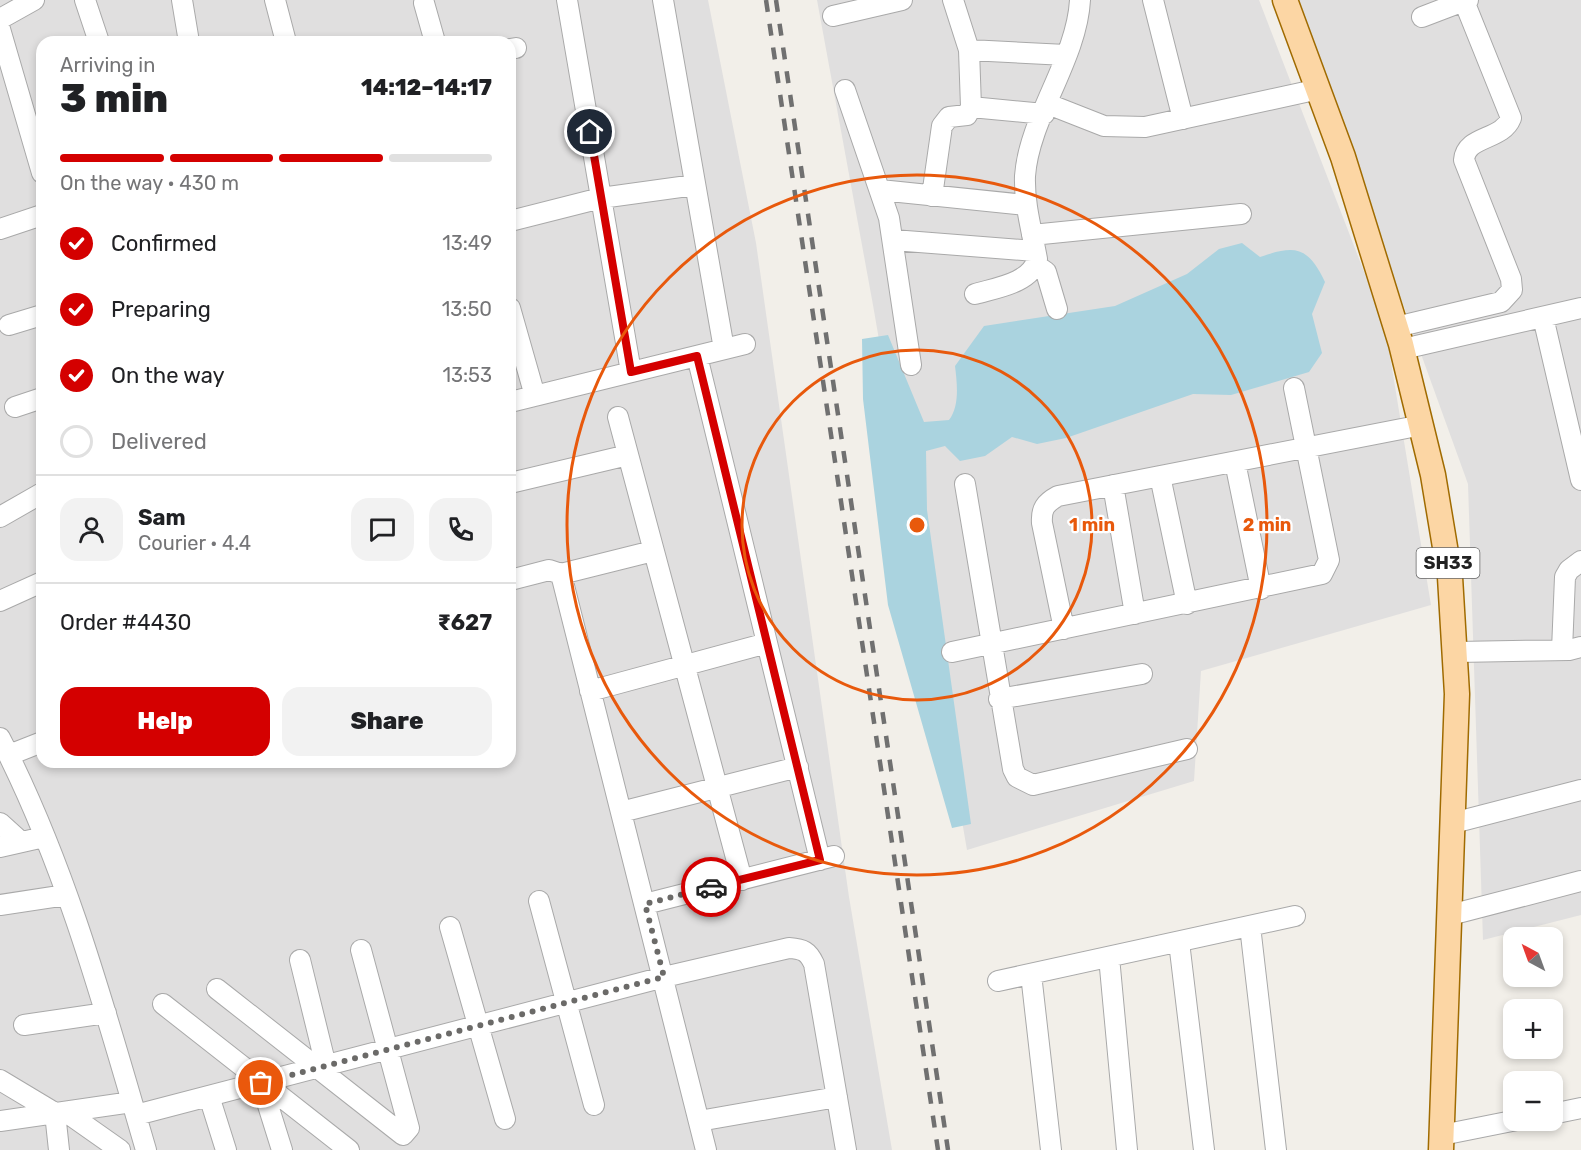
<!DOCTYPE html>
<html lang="en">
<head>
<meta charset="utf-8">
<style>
  :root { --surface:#fff; --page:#f2f2f2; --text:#202124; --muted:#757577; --line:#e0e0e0; --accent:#d40000 }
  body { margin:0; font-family:Rubik,sans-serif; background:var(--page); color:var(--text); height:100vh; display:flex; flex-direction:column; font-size:22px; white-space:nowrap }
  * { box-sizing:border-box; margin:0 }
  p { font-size:20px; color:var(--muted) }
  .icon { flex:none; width:33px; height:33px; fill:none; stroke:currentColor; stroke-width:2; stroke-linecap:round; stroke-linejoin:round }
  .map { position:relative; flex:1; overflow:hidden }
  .panel { position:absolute; left:36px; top:36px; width:480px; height:732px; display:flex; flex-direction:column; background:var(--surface); border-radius:18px; box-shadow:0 3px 9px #0003 }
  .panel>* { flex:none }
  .needle { width:39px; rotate:319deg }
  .tools { position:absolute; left:1503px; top:927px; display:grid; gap:12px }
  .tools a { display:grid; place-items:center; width:60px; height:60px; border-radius:12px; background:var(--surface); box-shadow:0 3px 9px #0003; font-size:30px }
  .pin { position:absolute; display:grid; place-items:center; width:51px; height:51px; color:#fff; margin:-26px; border:3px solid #fff; border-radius:50%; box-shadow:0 2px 6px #0007 }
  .courier { position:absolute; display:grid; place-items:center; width:60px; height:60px; margin:-30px; border:4px solid #d40000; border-radius:50%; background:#fff; color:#222; box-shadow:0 2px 8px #0007 }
  .headline em { font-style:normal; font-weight:800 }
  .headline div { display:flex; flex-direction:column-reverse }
  .headline { display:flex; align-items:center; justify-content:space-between; height:102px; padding:0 24px }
  h1 { font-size:39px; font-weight:800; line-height:45px }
  .bar { display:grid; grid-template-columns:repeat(4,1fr); gap:9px 6px; align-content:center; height:72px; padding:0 24px }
  .bar i { height:8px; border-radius:4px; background:var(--line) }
  .bar .current { background:var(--accent) }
  .bar p { grid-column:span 4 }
  .line { display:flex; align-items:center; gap:15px; padding:0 24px; border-top:2px solid var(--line) }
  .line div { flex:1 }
  .round { display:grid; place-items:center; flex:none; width:63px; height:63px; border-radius:18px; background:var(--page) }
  ol { padding:0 24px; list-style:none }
  li { display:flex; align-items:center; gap:18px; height:66px }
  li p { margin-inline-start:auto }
  li .icon { padding:6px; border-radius:50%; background:var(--accent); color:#fff; stroke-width:4 }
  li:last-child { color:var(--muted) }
  li i { width:33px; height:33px; border:3px solid var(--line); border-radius:50% }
  .action { display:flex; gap:12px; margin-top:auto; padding:12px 24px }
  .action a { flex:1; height:69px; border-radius:18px; background:var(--accent); color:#fff; font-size:24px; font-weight:800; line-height:69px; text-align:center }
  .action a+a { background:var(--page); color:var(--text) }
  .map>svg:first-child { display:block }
  .residential { fill:#e0dfdf; fill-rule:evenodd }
  .water { fill:#aad3df }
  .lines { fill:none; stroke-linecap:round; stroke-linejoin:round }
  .minor-casing { stroke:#a9a9a9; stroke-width:22 }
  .major-casing { stroke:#a06b00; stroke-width:27 }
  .minor { stroke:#fff; stroke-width:20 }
  .major { stroke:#fcd6a4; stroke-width:24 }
  .rail { stroke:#707070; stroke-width:4.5; stroke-dasharray:12 12; stroke-linecap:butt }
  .done { stroke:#6b6a68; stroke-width:6; stroke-dasharray:0 10.8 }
  .route { stroke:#d40000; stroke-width:8 }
  .ring { fill:none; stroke:#e8590c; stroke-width:3 }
  .labels { text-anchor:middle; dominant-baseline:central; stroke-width:4.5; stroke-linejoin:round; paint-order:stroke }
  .shield { fill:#fff; stroke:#646464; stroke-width:1.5 }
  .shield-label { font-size:18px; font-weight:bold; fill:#222 }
  .centre { fill:#e8590c; stroke:#fff; stroke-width:3 }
  .ring-label { font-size:18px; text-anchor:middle; font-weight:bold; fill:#e8590c; stroke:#fff; stroke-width:4.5; stroke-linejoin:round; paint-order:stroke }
</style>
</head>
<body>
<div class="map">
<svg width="1581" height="1150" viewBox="0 0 1581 1150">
  <rect width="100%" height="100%" fill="#f2efe9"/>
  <!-- residential -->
  <path class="residential" d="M0 0H708L756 243 849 897 892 1150H0ZM42 42H510V762H42Z
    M817 0H1259L1385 326 1431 605 1201 671 1194 781 967 850 873 305Z
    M1293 0H1581V915L1483 940 1468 484Z"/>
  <!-- water -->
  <path class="water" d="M1242 243 1260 257C1295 245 1308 246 1325 282L1312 314 1322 353 1309 372 1231 395 1193 394 1066 438 1037 444 1012 437 985 456 960 461 945 446 926 451 927 510 971 824 952 828 888 605 863 399 862 339 888 335 924 422 949 420C960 406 957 383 955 366L984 326 1115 306 1187 274 1219 249Z"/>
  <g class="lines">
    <defs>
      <path id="minor" d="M85 0 99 42
        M182 0 189 42
        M275 0 286 42
        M567 0 631 372
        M663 0 724 349
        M953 0 969 50 971 107 1044 114
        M1153 0 1183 119
        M424 3 435 42
        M833 16 902 0
        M1422 17 1464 1
        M0 19 34 0
        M0 29 42 173
        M510 49 516 48
        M969 50 1066 55
        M845 90 889 218 911 365
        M1048 104 1104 126 1145 127 1319 89
        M880 190 1026 205
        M932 196 942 126 949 117 967 115 971 107
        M510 221 601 198 695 185
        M0 229 42 215
        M1032 235 1241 214
        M893 240 1035 251
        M1036 265 1046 272 1057 309
        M975 294C995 288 1032 283 1037 259 1032 231 1024 204 1025 176 1029 118 1077 59 1080 0
        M510 308 535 396
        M1543 317 1581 480
        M9 325 42 315
        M1396 327 1501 302 1512 290 1511 279 1464 160C1466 135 1502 141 1511 118L1464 1 1468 0
        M1403 349 1581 308
        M697 356 820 860
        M510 402 745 344
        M15 407 42 398
        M618 417 742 880
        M1235 462 1261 589
        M1160 476 1187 604
        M510 483 628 455
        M965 484 1013 769 1017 777 1033 785 1187 749
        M1113 485 1135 614
        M0 517 42 493
        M561 574 706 1150
        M510 580 549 570 561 574 653 551
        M0 601 42 582
        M1064 629 1042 523C1041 509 1045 503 1058 496L1422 425
        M1562 650 1565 577 1569 570 1581 561
        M952 652 1322 574 1329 560 1294 388
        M1457 652 1569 650 1581 647
        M590 691 767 643
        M999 699 1142 674
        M0 738C67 868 105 1010 146 1150
        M9 755 42 742
        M621 812 798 767
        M0 823 21 842
        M1453 823 1581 790
        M0 847 44 837
        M539 901 594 1105
        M645 904 834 856
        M0 905 66 895
        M1450 915 1581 881
        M1250 926 1276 1150
        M450 927 505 1119
        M1179 942 1204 1150
        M1109 957 1127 1150
        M300 960 326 1066
        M1031 974 1051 1150
        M998 981 1295 916
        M217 989 403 1135 409 1128 361 950
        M163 1004 349 1150
        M24 1025 106 1013
        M0 1080 55 1113 59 1150
        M261 1083 282 1150
        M209 1096 226 1150
        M66 1112 120 1150
        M1552 1114 1581 1108
        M136 1115 664 977 789 948C803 949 808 951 814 964L846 1150
        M0 1121 132 1102
        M699 1121 837 1097
        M1442 1135 1517 1120"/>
      <path id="major" d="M1285 0 1343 157 1401 344 1433 475 1450 577 1457 694 1441 1150"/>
    </defs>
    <!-- minor casing -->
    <use href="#minor" class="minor-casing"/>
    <!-- major casing -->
    <use href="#major" class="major-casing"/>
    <!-- minor -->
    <use href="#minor" class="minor"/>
    <!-- major -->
    <use href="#major" class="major"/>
    <!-- rail -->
    <path class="rail" d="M766 0 938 1150
      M776 0 948 1150"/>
  </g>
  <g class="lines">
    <!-- done -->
    <path class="done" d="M261 1083 664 977 645 904 711 887"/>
    <!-- route -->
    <path class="route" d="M590 132 631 372 697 356 820 860 711 887"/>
  </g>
  <!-- distance rings -->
  <g class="ring">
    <circle cx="917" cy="525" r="175"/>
    <circle cx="917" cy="525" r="350"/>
  </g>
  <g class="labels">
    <!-- shield labels -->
    <rect class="shield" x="1416.5" y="548" width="63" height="30" rx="4.5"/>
    <g class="shield-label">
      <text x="1448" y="563">SH33</text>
    </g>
  </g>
  <circle cx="917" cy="525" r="9" class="centre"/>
  <g class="ring-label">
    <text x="1092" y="531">1 min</text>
    <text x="1267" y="531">2 min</text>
  </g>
</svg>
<div class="tools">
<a><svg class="needle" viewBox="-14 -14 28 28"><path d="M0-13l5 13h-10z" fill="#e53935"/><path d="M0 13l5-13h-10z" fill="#757577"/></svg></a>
<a>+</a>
<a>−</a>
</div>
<div class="pin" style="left:261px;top:1083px;background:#ea580c"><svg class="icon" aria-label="bag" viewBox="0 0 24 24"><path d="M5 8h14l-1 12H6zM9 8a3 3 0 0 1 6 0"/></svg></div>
<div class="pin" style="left:590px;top:132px;background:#1f2937"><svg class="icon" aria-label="home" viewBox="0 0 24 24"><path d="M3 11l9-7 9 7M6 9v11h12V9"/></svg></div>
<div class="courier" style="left:711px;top:887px"><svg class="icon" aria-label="car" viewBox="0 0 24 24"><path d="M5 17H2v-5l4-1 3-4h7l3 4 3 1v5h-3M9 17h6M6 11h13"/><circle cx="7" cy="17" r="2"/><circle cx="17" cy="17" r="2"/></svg></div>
<section class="panel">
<div class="headline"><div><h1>3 min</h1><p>Arriving in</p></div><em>14:12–14:17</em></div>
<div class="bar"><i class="current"></i><i class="current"></i><i class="current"></i><i></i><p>On the way · 430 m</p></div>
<ol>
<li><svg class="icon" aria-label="check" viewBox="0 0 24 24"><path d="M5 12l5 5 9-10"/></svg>Confirmed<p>13:49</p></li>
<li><svg class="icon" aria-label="check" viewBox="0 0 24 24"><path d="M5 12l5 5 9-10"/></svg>Preparing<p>13:50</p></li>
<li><svg class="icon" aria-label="check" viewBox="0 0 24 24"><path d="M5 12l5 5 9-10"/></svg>On the way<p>13:53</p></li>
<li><i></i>Delivered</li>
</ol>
<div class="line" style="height:108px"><a class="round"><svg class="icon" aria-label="person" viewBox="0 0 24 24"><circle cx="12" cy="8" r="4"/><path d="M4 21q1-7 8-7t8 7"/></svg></a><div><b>Sam</b><p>Courier · 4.4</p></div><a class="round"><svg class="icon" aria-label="chat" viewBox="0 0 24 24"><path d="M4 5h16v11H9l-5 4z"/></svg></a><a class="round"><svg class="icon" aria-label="phone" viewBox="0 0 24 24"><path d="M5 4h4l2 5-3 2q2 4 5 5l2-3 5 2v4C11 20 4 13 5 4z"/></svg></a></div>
<div class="line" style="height:78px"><div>Order #4430</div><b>₹627</b></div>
<div class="action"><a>Help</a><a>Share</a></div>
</section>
</div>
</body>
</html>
